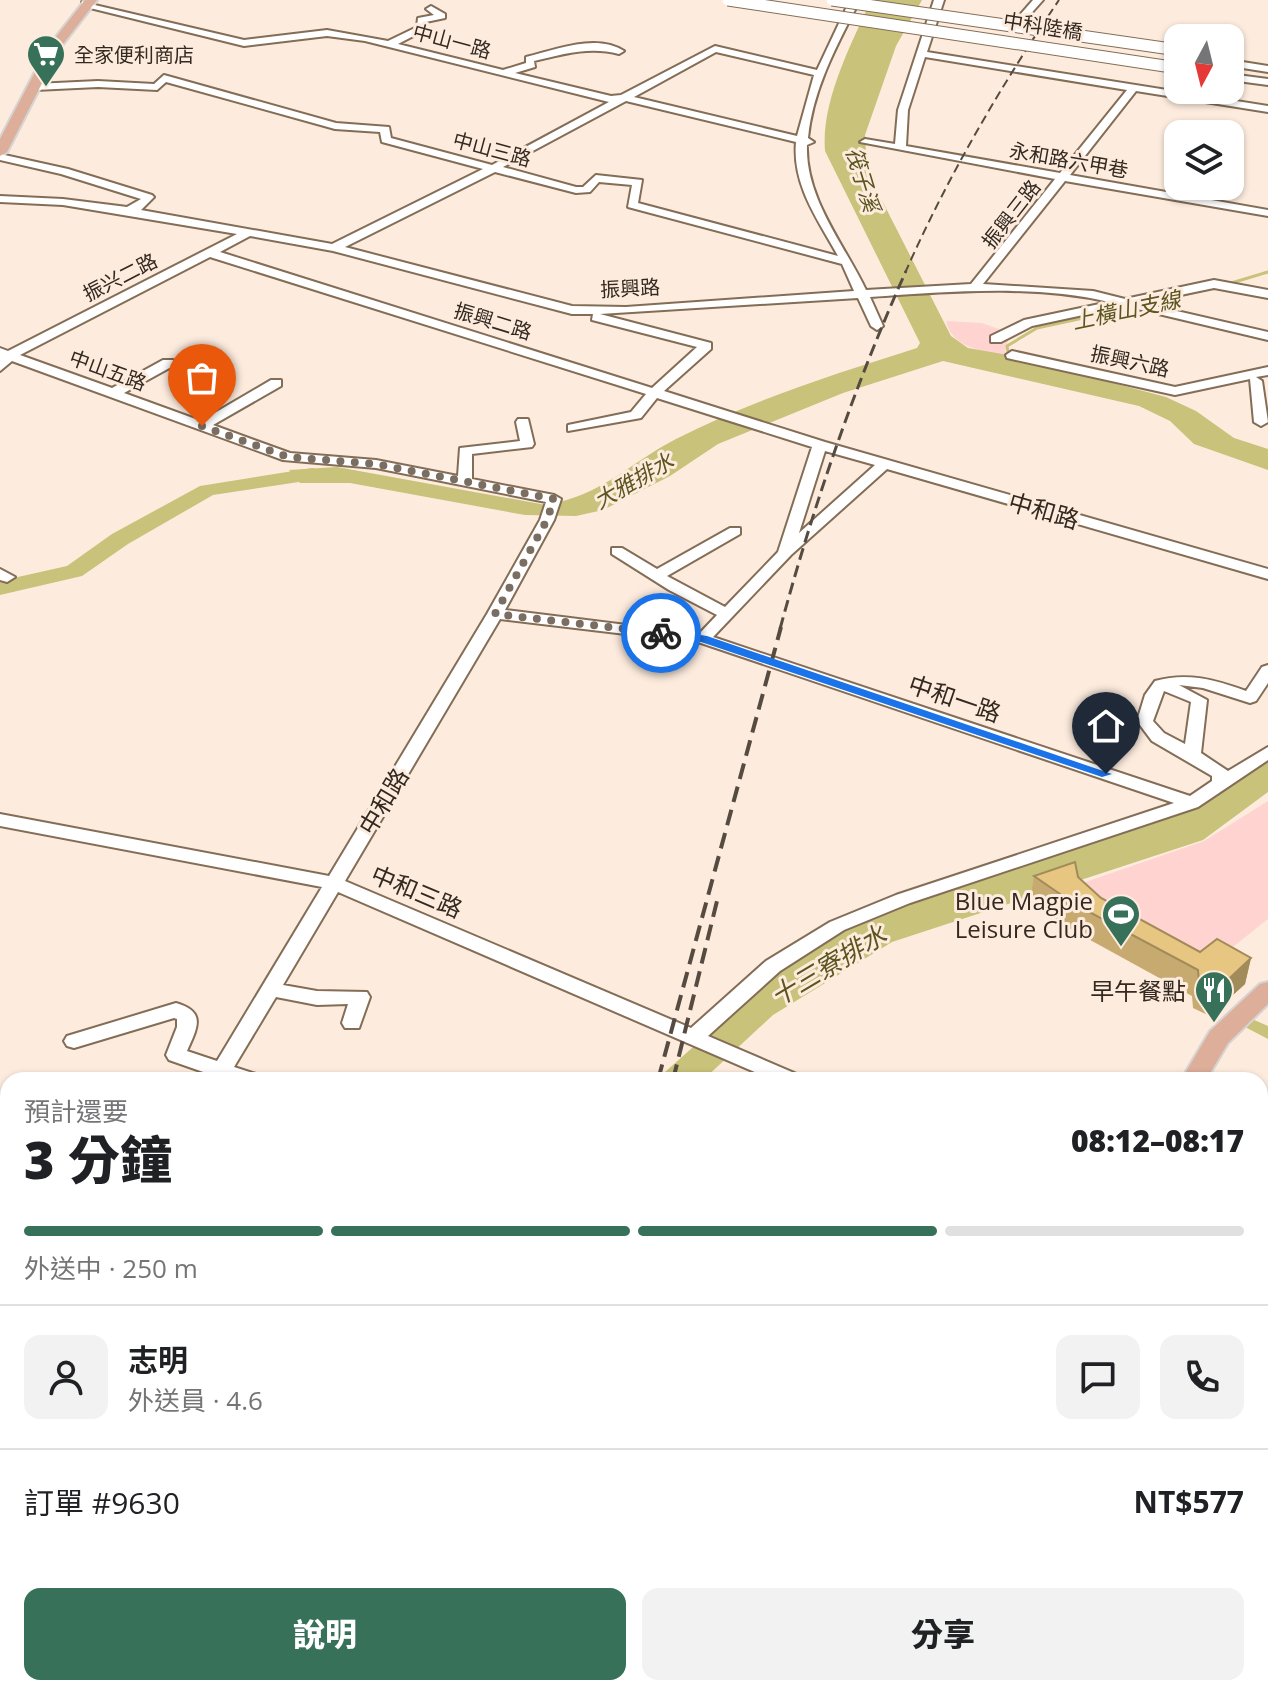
<!DOCTYPE html>
<html lang="zh-TW">
<head>
<meta charset="utf-8">
<style>
  :root { --surface:#fff; --page:#f2f2f2; --text:#202124; --muted:#757577; --line:#e0e0e0; --accent:#377159 }
  body { margin:0; font-family:"Open Sans","Noto Sans TC",sans-serif; background:var(--page); color:var(--text); height:100vh; display:flex; flex-direction:column; font-size:30px; white-space:nowrap }
  * { box-sizing:border-box; margin:0 }
  p { font-size:26px; color:var(--muted) }
  .icon { flex:none; width:44px; height:44px; fill:none; stroke:currentColor; stroke-width:2; stroke-linecap:round; stroke-linejoin:round }
  .map { position:relative; flex:1; overflow:hidden }
  .details { position:absolute; left:0px; top:1072px; width:1268px; height:624px; display:flex; flex-direction:column; background:var(--surface); border-radius:24px 24px 0 0; box-shadow:0 2px 6px #0004 }
  .details>* { flex:none }
  .needle { width:52px; rotate:187deg }
  .buttons { position:absolute; left:1164px; top:24px; display:grid; gap:16px }
  .buttons a { display:grid; place-items:center; width:80px; height:80px; border-radius:16px; background:var(--surface); box-shadow:0 2px 6px #0004; font-size:40px }
  .pin { position:absolute; display:grid; place-items:center; width:68px; height:68px; color:#fff; margin:-82px -34px; border-radius:50% 50% 50% 0; rotate:-45deg; box-shadow:0 0 8px #0007 }
  .pin .icon { rotate:45deg }
  .courier { position:absolute; display:grid; place-items:center; width:80px; height:80px; margin:-40px; border:6px solid #1a73e8; border-radius:50%; background:#fff; color:#222; box-shadow:0 2px 10px #0007 }
  .overview em { font-style:normal; font-weight:800 }
  .overview div { display:flex; flex-direction:column-reverse }
  .overview { display:flex; align-items:center; justify-content:space-between; height:136px; padding:0 24px }
  h1 { font-size:52px; font-weight:800; line-height:60px }
  .bar { display:grid; grid-template-columns:repeat(4,1fr); gap:12px 8px; align-content:center; height:96px; padding:0 24px }
  .bar i { height:10px; border-radius:6px; background:var(--line) }
  .bar .on { background:var(--accent) }
  .bar p { grid-column:span 4 }
  .line { display:flex; align-items:center; gap:20px; padding:0 24px; border-top:2px solid var(--line) }
  .line div { flex:1 }
  .round { display:grid; place-items:center; flex:none; width:84px; height:84px; border-radius:16px; background:var(--page) }
  .primary-button { display:flex; gap:16px; margin-top:auto; padding:16px 24px }
  .primary-button a { flex:1; height:92px; border-radius:16px; background:var(--accent); color:#fff; font-size:32px; font-weight:800; line-height:92px; text-align:center }
  .primary-button a+a { background:var(--page); color:var(--text) }
  .map>svg:first-child { display:block }
  .green { fill:#ffd4d0 }
  .water { fill:#c8c27a }
  .lines { fill:none; stroke-linecap:round; stroke-linejoin:round }
  .stream-far1 { stroke:#c8c27a; stroke-width:2 }
  .stream { stroke:#c8c27a; stroke-width:3 }
  .canal { fill:#c8c27a; fill-rule:evenodd }
  .river { fill:#c8c27a; fill-rule:evenodd }
  .minor-casing { stroke:#846d56; stroke-width:4 }
  .major-casing { stroke:#d6d4d2; stroke-width:4 }
  .minor { fill:#fff; fill-rule:evenodd }
  .major { fill:#ddaf9b; fill-rule:evenodd }
  .rail-far3 { stroke:#564b41; stroke-width:2; stroke-dasharray:9 5; stroke-linecap:butt }
  .rail-far2 { stroke:#564b41; stroke-width:3; stroke-dasharray:12 6; stroke-linecap:butt }
  .rail-far1 { stroke:#564b41; stroke-width:4; stroke-dasharray:16 8; stroke-linecap:butt }
  .rail { stroke:#564b41; stroke-width:5; stroke-dasharray:21 10; stroke-linecap:butt }
  .minor-bridge-casing { stroke:#846d56; stroke-width:13; stroke-linecap:butt }
  .minor-bridge { stroke:#fff; stroke-width:11 }
  .wall { fill:#c7aa70 }
  .shaded-wall { fill:#a28b5b }
  .building { fill:#e7c682; stroke:#a28b5b; stroke-width:2 }
  .route { fill:#1a73e8 }
  .done { stroke:#7a6d62; stroke-width:8; stroke-dasharray:0 14.4 }
  .labels { text-anchor:middle; dominant-baseline:central; stroke-width:6; stroke-linejoin:round; paint-order:stroke }
  .far-street-label { font-size:20px; fill:#332920; stroke:#fdecde }
  .far-poi-label { font-size:20px; fill:#332920; stroke:#fdecde; text-anchor:start }
  .far-water-label { font-size:22px; font-style:italic; fill:#5b5620; stroke:#fdecde }
  .street-label { font-size:24px; fill:#332920; stroke:#fdecde }
  .poi-label { font-size:24px; fill:#332920; stroke:#fdecde; text-anchor:end }
  .water-label { font-size:26px; font-style:italic; fill:#5b5620; stroke:#fdecde }
</style>
</head>
<body>
<div class="map">
<svg width="1268" height="1696" viewBox="0 0 1268 1696">
  <rect width="100%" height="100%" fill="#fdecde"/>
  <!-- green -->
  <path class="green" d="M946 321 982 323 1010 333 1004 356C982 351 951 347 946 321Z
    M1268 801V919L1194 978 1071 887 1204 841Z"/>
  <!-- water -->
  <path class="water" d="M871 0H922L896 46 865 135 867 171 951 336 968 348 1008 355 1166 397 1196 411 1234 438 1268 449V470L1194 444 1170 421 1139 406 943 361 843 393 718 444 670 476 603 510 576 516 525 515 350 483H300L289 470 337 467 546 505C603 495 628 464 676 439 752 400 835 374 917 348L920 343 825 151C821 101 851 45 871 0Z
    M1268 757V792L1203 840 892 942 773 1015 703 1080H656L773 976 847 929 906 901 1196 806Z"/>
  <g class="lines">
    <!-- stream-far1 -->
    <path class="stream-far1" d="M1264 273 1268 272"/>
    <!-- stream -->
    <path class="stream" d="M1228 284 1268 272
      M1143 305 1220 286
      M1009 358 1007 346 1037 328 1134 307"/>
    <!-- canal -->
    <path class="canal" d="M1252 1019 1268 1026V1039L1247 1028 1244 1024 1247 1020Z
      M1268 1357V1374L1260 1377V1360Z"/>
    <!-- river -->
    <path class="river" d="M312 468 337 473 340 477 330 483 312 480 213 495 128 544 82 576 0 595V581L67 566 112 534 200 486Z"/>
    <defs>
      <path id="minor" d="M850 0H860C837 45 813 88 808 138L814 142 807 145C805 198 844 244 866 290L971 284 1055 179 860 142 865 139 895 144 898 110 934 0H944L927 52 1268 106V112L1136 91 1070 175 1268 210V216L1065 181 983 284 1093 291 1125 299 1214 280 1268 290V298L1214 288 1142 303 1268 332V340L1125 306 1032 326 1001 342H991V336L1024 320 1109 302C1032 284 948 292 870 297L883 326 877 330 871 326 858 298 600 314 711 343V349L664 391 825 442 1268 569V579L887 469 791 555 713 637 1190 796 1212 781V776L1152 741 1137 721 1145 695 1155 681C1188 672 1215 680 1246 691L1262 667 1268 665V683L1256 701 1250 703 1203 688 1179 685 1207 700 1201 753 1228 771 1268 747V760L1198 807 910 903 844 930 780 971 708 1036 799 1075 802 1080H773L338 892 283 985 317 991 367 992 370 997 359 1028H345L342 1023 348 1004 317 1005 276 997 234 1067 259 1075 262 1080H206L209 1074 169 1060 166 1055 177 1027V1019L174 1018 74 1048 67 1046 64 1041 67 1036 176 1003C207 1012 197 1028 187 1051L217 1061 322 887 0 826V814L329 876 487 614 540 520 546 502 376 468 283 460 12 361 0 371V348L8 351 237 234 63 205 0 202V196L63 199 127 207 141 199 61 174 0 160V154L68 169 152 195 154 197 141 210 332 244 483 169 382 142 380 132 335 129 166 82 157 90 98 87 35 90 30 87 35 84 98 81 154 84 164 75 336 123 389 127 391 138 492 165 609 102 365 41 327 36 244 46 82 6V2L244 40 327 30 388 41 417 27 418 18 434 15 426 9 431 6 445 14V18L426 22 425 30 398 44 503 70 526 63V57C555 50 596 33 624 51L619 54C590 46 563 54 534 61L535 67 515 73 611 96 621 95 715 46 817 70ZM716 52 814 75 797 136 634 97ZM925 57 1127 90 1060 173 906 146 908 110ZM626 101 796 142C792 185 818 220 838 256L638 203 642 180 596 175 583 187H576L503 167ZM495 172 576 193 590 192 599 182 632 185 628 207 842 264 854 291 626 307 572 306 345 247ZM250 236 333 251 572 314H593L592 320 697 347 652 388 220 252ZM210 257 646 394 631 412 568 425V431L641 418 657 398 812 447 778 552 725 607 667 576 740 534V528H730L657 569 622 548H612V554L669 590 717 615 699 634 505 610 554 520 561 499 554 495 472 479V454L532 447 534 444 528 419H518L516 422 520 441 460 448 458 476 376 460 290 453 213 425 281 386V380H271L201 421 124 393 173 366V360H163L112 388 20 355ZM825 451 875 465 799 533ZM500 619 701 643 1174 803 896 895 830 922 766 961 691 1028 345 881ZM1164 691 1191 702 1185 744 1164 733 1153 721Z
        M1033 0H1043L1019 27H1013V23Z
        M1230 60 1268 66V72L1230 66Z
        M1230 74 1268 79V85L1230 80Z
        M1012 351 1175 387 1268 367V375L1256 377 1262 381 1268 422 1261 426 1254 422 1250 379 1175 395 1007 358 1006 355Z
        M0 569 15 577 7 582 0 580Z
        M0 1166 8 1168V1184L0 1182Z
        M1260 1253 1268 1256V1274L1260 1271Z
        M8 1324V1348L0 1351V1326Z
        M1260 1549 1268 1552V1576L1260 1573Z"/>
      <path id="major" d="M85 0H97L60 48 7 152 0 156V139L48 47Z
        M1268 982V1004L1228 1043 1206 1080H1181L1210 1031 1260 984Z
        M426 1688H473L470 1696H423Z"/>
    </defs>
    <!-- minor casing -->
    <use href="#minor" class="minor-casing"/>
    <!-- major casing -->
    <use href="#major" class="major-casing"/>
    <!-- minor -->
    <use href="#minor" class="minor"/>
    <!-- major -->
    <use href="#major" class="major"/>
    <!-- rail-far3 -->
    <path class="rail-far3" d="M905 273C947 178 1000 87 1059 0"/>
    <!-- rail-far2 -->
    <path class="rail-far2" d="M780 629C813 507 854 387 906 271"/>
    <!-- rail-far1 -->
    <path class="rail-far1" d="M658 1080 781 627
      M673 1080 717 901"/>
    <!-- rail -->
    <path class="rail" d="M498 1696 500 1688
      M520 1696 522 1688"/>
    <defs>
      <path id="minor-bridge" d="M728 0 1178 68
        M832 0 1178 50"/>
    </defs>
    <!-- minor-bridge casing -->
    <use href="#minor-bridge" class="minor-bridge-casing"/>
    <!-- minor-bridge -->
    <use href="#minor-bridge" class="minor-bridge"/>
  </g>
  <!-- wall -->
  <path class="wall" d="M1034 876 1078 877 1101 898 1200 952 1251 958 1245 984 1210 1016 1193 1008 1192 996 1072 930 1030 902Z"/>
  <!-- shaded-wall -->
  <path class="shaded-wall" d="M1251 958 1245 984 1210 1016 1217 990Z"/>
  <!-- building -->
  <path class="building" d="M1075 862 1078 877 1101 898 1200 952 1217 939 1251 958 1217 990 1199 982 1198 970 1076 905 1034 876Z"/>
  <!-- route -->
  <path class="route" d="M661 629 707 636 1112 774 1102 777 701 642 657 635Z"/>
  <g class="lines">
    <!-- done -->
    <path class="done" d="M202 426 288 457 376 464 554 499 547 520 495 614 661 633"/>
  </g>
  <!-- icons -->
  <defs>
    <symbol id="supermarket-pin" viewBox="-11 -11 22 30"><path d="M0 17L-7.5 6A9.5 9.5 0 1 1 7.5 6Z" fill="#377159" stroke="#fdecde"/><path d="M-6-5.5h2.5l.6 2H6L4.5 2H-2.5L-4.4-4H-6ZM-1.5 3.2a1.3 1.3 0 1 0 .1 0ZM3 3.2a1.3 1.3 0 1 0 .1 0Z" fill="#fff"/></symbol>
    <symbol id="stadium-pin" viewBox="-11 -11 22 30"><path d="M0 17L-7.5 6A9.5 9.5 0 1 1 7.5 6Z" fill="#377159" stroke="#fdecde"/><path d="M0-5a6.5 5 0 1 0 0 10a6.5 5 0 1 0 0-10ZM-3.5-1.8h7v3.6h-7Z" fill="#fff"/></symbol>
    <symbol id="restaurant-pin" viewBox="-11 -11 22 30"><path d="M0 17L-7.5 6A9.5 9.5 0 1 1 7.5 6Z" fill="#377159" stroke="#fdecde"/><path d="M-5-6h1v4h1v-4h1v4h1v-4h1v5L-1.5 .5V6h-2V.5L-5-1ZM5-6V6H3V1.5H1.5Q1.5-4 5-6Z" fill="#fff"/></symbol>
  </defs>
  <g fill-rule="evenodd">
    <use href="#supermarket-pin" x="24" y="32" width="44" height="60"/>
    <use href="#stadium-pin" x="1099" y="892" width="44" height="60"/>
    <use href="#restaurant-pin" x="1192" y="968" width="44" height="60"/>
  </g>
  <g class="labels">
    <!-- far-street labels -->
    <g class="far-street-label">
      <text transform="translate(1043 26) rotate(9)">中科陸橋</text>
      <text transform="translate(452 41) rotate(15)">中山一路</text>
      <text transform="translate(492 149) rotate(15)">中山三路</text>
      <text transform="translate(1069 160) rotate(10)">永和路六甲巷</text>
      <text transform="translate(1011 214) rotate(-52)">振興三路</text>
      <text transform="translate(120 277) rotate(-27)">振兴二路</text>
      <text transform="translate(630 288) rotate(-3)">振興路</text>
      <text transform="translate(493 321) rotate(17)">振興二路</text>
      <text transform="translate(1130 361) rotate(12)">振興六路</text>
      <text transform="translate(108 370) rotate(20)">中山五路</text>
    </g>
    <!-- far-poi labels -->
    <g class="far-poi-label">
      <text x="74" y="54">全家便利商店</text>
    </g>
    <!-- far-water labels -->
    <g class="far-water-label">
      <text transform="translate(864 179) rotate(73)">筏子溪</text>
      <text transform="translate(1126 309) rotate(-12)">上橫山支線</text>
      <text transform="translate(633 480) rotate(-30)">大雅排水</text>
    </g>
    <!-- street labels -->
    <g class="street-label">
      <text transform="translate(1044 510) rotate(16)">中和路</text>
      <text transform="translate(955 698) rotate(19)">中和一路</text>
      <text transform="translate(383 801) rotate(-59)">中和路</text>
      <text transform="translate(417 891) rotate(23)">中和三路</text>
    </g>
    <!-- poi labels -->
    <g class="poi-label">
      <text x="1093" y="900">Blue Magpie<tspan x="1093" dy="28">Leisure Club</tspan></text>
      <text x="1186" y="990">早午餐點</text>
    </g>
    <!-- water labels -->
    <g class="water-label">
      <text transform="translate(828 965) rotate(-31)">十三寮排水</text>
    </g>
  </g>
</svg>
<div class="buttons">
<a><svg class="needle" viewBox="-14 -14 28 28"><path d="M0-13l5 13h-10z" fill="#e53935"/><path d="M0 13l5-13h-10z" fill="#757577"/></svg></a>
<a><svg class="icon" aria-label="layers" viewBox="0 0 24 24"><path d="M12 4l9 5-9 5-9-5zM3 14l9 5 9-5"/></svg></a>
</div>
<div class="pin" style="left:202px;top:426px;background:#ea580c"><svg class="icon" aria-label="bag" viewBox="0 0 24 24"><path d="M5 8h14l-1 12H6zM9 8a3 3 0 0 1 6 0"/></svg></div>
<div class="pin" style="left:1106px;top:774px;background:#1f2937"><svg class="icon" aria-label="home" viewBox="0 0 24 24"><path d="M3 11l9-7 9 7M6 9v11h12V9"/></svg></div>
<div class="courier" style="left:661px;top:633px"><svg class="icon" aria-label="bike" viewBox="0 0 24 24"><circle cx="6" cy="16" r="4"/><circle cx="18" cy="16" r="4"/><path d="M6 16l4-8h5l3 8M10 8l3 8H6M13 5h3"/></svg></div>
<section class="details">
<div class="overview"><div><h1>3 分鐘</h1><p>預計還要</p></div><em>08:12–08:17</em></div>
<div class="bar"><i class="on"></i><i class="on"></i><i class="on"></i><i></i><p>外送中 · 250 m</p></div>
<div class="line" style="height:144px"><a class="round"><svg class="icon" aria-label="person" viewBox="0 0 24 24"><circle cx="12" cy="8" r="4"/><path d="M4 21q1-7 8-7t8 7"/></svg></a><div><b>志明</b><p>外送員 · 4.6</p></div><a class="round"><svg class="icon" aria-label="chat" viewBox="0 0 24 24"><path d="M4 5h16v11H9l-5 4z"/></svg></a><a class="round"><svg class="icon" aria-label="phone" viewBox="0 0 24 24"><path d="M5 4h4l2 5-3 2q2 4 5 5l2-3 5 2v4C11 20 4 13 5 4z"/></svg></a></div>
<div class="line" style="height:104px"><div>訂單 #9630</div><b>NT$577</b></div>
<div class="primary-button"><a>說明</a><a>分享</a></div>
</section>
</div>
</body>
</html>
